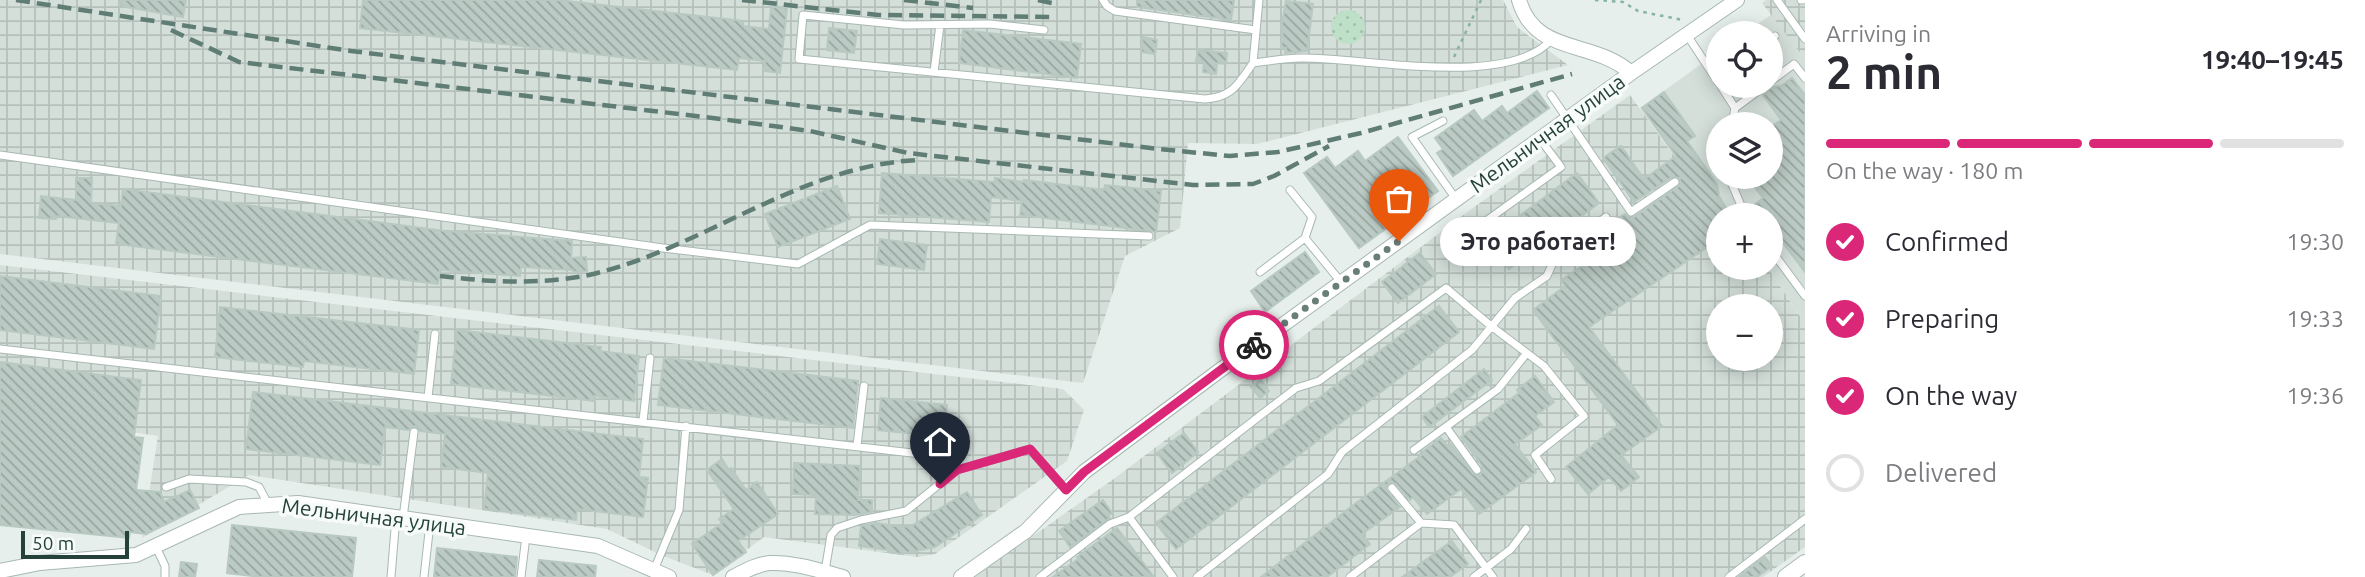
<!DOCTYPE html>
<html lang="en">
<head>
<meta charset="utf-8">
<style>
  :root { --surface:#fff; --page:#f7f7f7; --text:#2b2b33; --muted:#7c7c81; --line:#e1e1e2; --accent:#db2777 }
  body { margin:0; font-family:Ubuntu,sans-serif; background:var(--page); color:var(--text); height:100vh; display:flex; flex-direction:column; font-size:26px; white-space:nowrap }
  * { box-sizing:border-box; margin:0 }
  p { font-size:23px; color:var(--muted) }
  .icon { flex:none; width:38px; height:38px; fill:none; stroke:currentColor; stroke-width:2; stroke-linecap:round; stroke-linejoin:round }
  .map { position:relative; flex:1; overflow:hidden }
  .details { display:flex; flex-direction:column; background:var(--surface); width:560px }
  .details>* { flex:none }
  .controls { position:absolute; left:1706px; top:21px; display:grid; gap:14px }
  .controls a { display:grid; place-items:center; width:77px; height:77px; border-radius:50%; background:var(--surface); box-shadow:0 4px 18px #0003; font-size:35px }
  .scale { position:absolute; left:21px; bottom:18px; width:108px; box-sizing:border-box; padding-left:7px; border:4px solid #24423a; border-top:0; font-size:19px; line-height:24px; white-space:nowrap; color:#24423a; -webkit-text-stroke:5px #f7fbf9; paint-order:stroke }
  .pin { position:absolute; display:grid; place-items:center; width:60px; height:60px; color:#fff; margin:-72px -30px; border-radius:50% 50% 50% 0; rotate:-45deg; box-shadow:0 0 7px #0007 }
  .pin .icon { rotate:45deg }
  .courier { position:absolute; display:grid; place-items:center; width:70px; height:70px; margin:-35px; border:5px solid #db2777; border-radius:50%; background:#fff; color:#222; box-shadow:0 2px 9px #0007 }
  .bubble { position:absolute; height:49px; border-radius:24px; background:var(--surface); box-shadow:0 4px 18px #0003; font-size:23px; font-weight:700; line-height:49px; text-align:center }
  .headline em { font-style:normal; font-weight:700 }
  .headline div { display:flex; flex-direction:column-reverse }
  .headline { display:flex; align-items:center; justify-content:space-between; height:119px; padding:0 21px }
  h1 { font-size:46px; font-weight:700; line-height:52px }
  .bar { display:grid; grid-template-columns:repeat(4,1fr); gap:10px 7px; align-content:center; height:84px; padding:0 21px }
  .bar i { height:9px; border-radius:5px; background:var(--line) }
  .bar .active { background:var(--accent) }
  .bar p { grid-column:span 4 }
  ol { padding:0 21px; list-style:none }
  li { display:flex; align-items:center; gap:21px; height:77px }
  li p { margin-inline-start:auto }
  li .icon { padding:7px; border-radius:50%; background:var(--accent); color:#fff; stroke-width:4 }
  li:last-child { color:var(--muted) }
  li i { width:38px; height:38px; border:4px solid var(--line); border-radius:50% }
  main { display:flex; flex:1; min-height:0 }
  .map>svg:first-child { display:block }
  .built { fill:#d4dfda; fill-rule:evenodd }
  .industrial { fill:url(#industrial-grid); fill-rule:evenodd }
  .grass { fill:url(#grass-dots) }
  .building { fill:url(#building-back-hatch); stroke:#b8c9c2; stroke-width:2 }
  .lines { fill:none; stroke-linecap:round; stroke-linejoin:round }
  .service-casing { stroke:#a8b8b2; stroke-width:9 }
  .minor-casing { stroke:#a8b8b2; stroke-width:16 }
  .tertiary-casing { stroke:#a8b8b2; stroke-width:18 }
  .path { stroke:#86b3a5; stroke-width:2.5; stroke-dasharray:3.5 5; stroke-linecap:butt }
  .service { stroke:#fff; stroke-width:7 }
  .minor { stroke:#fff; stroke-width:14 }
  .tertiary { stroke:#fff; stroke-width:16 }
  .rail { stroke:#5f7d75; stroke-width:4.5; stroke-dasharray:14 7; stroke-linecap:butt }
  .done { stroke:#687f78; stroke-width:7; stroke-dasharray:0 12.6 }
  .route { stroke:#db2777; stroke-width:9 }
  .labels { text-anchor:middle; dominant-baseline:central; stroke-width:7; stroke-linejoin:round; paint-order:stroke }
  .street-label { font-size:21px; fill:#24423a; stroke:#f7fbf9 }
</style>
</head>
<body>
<main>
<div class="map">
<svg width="1805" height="577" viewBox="0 0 1805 577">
  <defs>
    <pattern id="industrial-grid" width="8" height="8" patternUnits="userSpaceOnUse" patternTransform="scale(1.75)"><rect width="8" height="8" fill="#d4dfda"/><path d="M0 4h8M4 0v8" fill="none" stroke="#b6c1bc"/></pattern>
    <pattern id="grass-dots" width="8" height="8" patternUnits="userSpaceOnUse" patternTransform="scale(1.75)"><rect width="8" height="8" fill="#bfe0c8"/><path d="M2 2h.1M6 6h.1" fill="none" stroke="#a4c1ad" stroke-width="1.8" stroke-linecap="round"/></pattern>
    <pattern id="building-back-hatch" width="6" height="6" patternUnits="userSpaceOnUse" patternTransform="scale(1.75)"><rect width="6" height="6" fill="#bbcac4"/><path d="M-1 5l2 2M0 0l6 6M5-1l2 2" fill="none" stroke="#98a6a0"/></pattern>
  </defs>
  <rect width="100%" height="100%" fill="#e6efeb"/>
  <!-- built -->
  <path class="built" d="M1772 14 1805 59V324L1768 268H1771V215H1718V217L1640 108 1718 52V86H1771V33H1745ZM1718 124H1771V177H1718Z"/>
  <!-- industrial -->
  <path class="industrial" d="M0 0H1503L1517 27 1568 65 1257 144 1188 143 1180 228 1125 256 1083 383 0 254Z
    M1766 0H1805V59L1762 3Z
    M1630 95 1718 217V268H1768L1805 324V547L1763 577H975L1115 478 1466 213ZM1718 306H1771V359H1718Z
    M0 265 1063 389 1084 410 1067 461 935 554 918 557 764 537 713 575 661 555 607 529 249 475 142 538 158 436 0 412Z"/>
  <!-- grass -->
  <path class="grass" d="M1331 27a17 17 0 1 1 34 0a17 17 0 1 1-34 0Z"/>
  <!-- building -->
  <path class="building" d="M121 0H186L183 17 120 6Z
    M363 0H558L743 21V26L769 29 771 7 787 8 780 73 764 71 765 61 739 58 737 70 360 28Z
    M1137 0H1234L1231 20 1137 7Z
    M1286 1 1313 4 1307 51 1285 53 1286 48H1281L1283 30 1281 28Z
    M829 28 857 31 854 53 827 50Z
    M963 30 1081 44 1077 78 959 63Z
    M1143 37 1157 40 1155 54 1141 52Z
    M1198 50 1227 53 1226 64 1217 63 1216 74 1203 72 1204 62 1196 61Z
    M1792 78 1805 95V272L1771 227V215H1762L1754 205 1763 198 1747 177H1771V127L1781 120 1763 95 1771 87 1781 86Z
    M1537 91 1549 108 1453 176 1437 153 1443 149 1435 138 1474 110 1482 121 1502 106 1507 113Z
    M1664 92 1695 136 1687 141 1717 184 1719 196 1730 215H1718V240L1589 327 1662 426 1621 455 1639 477 1621 491 1609 477 1588 494 1566 467 1618 425 1533 310 1565 286 1561 280 1623 239 1612 222 1625 214 1629 218 1634 217 1680 185V178L1672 177 1634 202 1603 158 1621 146 1644 179 1676 156 1642 108Z
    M1398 137 1438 191 1359 248 1304 173 1327 157 1335 168 1358 151 1365 161Z
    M882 173 995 182V178L1024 182V180L1104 190 1105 185 1161 191 1156 232 1020 215 1022 201 991 197 989 222 879 213Z
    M1577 173 1599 203 1509 269 1487 240Z
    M76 178H92L91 203 121 206 123 189 445 231 572 241 571 258 586 257 587 271 573 272V270L521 267 520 276 440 270 438 284 116 244 119 223 56 216V219L39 218 41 196 76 200Z
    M837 186 850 219 778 247 765 214Z
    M880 239 927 245 924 270 877 264Z
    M1305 252 1319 272 1265 312 1251 291Z
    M1420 253 1436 274 1398 303 1382 282Z
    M0 276 161 296 154 349 0 330Z
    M1439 306 1459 332 1176 549 1156 523Z
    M220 307 419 330 414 374 304 361 303 367 215 357Z
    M457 330 601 347 600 351 639 356 634 401 595 396V401L451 384Z
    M664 358 858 381 853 428 658 405Z
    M0 362 141 380 134 437 143 438 136 490 160 492 164 502 190 490 199 508 146 534 130 532 129 538 0 525Z
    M1484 369 1492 380 1429 427 1422 417Z
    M1535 376 1554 402 1535 416 1542 425 1515 444 1536 472 1479 514 1461 489 1427 514 1413 497 1410 500 1396 484 1390 482 1387 485 1386 490 1400 507 1362 534 1370 544 1327 577H1261L1352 506 1423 454 1422 452 1441 438 1448 446 1451 444 1473 474 1477 476 1481 474 1482 466 1461 437 1519 393 1517 390Z
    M1261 380 1269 391 1260 398 1251 387Z
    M253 392 643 439 639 477 648 478 643 517 577 509 576 520 484 509 488 473 441 467 445 434 420 431 415 426 409 430 385 427 380 465 246 449Z
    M881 398 947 405 944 437 878 430Z
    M1184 433 1198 452 1172 473 1157 453Z
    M722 459 729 470 731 468 746 490 757 482 778 514 738 541 746 552 713 575 692 544 722 523 719 519 734 509 707 470Z
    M794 463 860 466 858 500H872V512L855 515 815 514 816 495 793 494Z
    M967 492 982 515 935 547 901 554 888 552V550L859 546 861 526 876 523 903 527 913 525Z
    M1103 500 1112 513 1108 516 1110 518 1070 547 1059 531Z
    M232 525 356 538 352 577H261L227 573Z
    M1117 528 1154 577H1053L1078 559 1077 557Z
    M1452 541 1468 564 1450 577H1402Z
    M437 548 517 557 515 577H434Z
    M1765 557 1772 566 1757 577H1739Z
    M539 560 596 566 595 577H537Z
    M181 562 197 564 195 577H179Z"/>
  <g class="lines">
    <defs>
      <path id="service" d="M1103 0 1107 6 1115 11 1256 30
        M1777 0 1805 39
        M1801 0H1803
        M1044 30 990 24 904 25 803 15 799 59 1205 99C1233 97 1238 84 1253 63 1269 61 1285 58 1301 58 1363 57 1507 89 1551 40
        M1687 35 1718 82
        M1771 39 1775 36
        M1253 63 1259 0
        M934 72 940 25
        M1771 81 1794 64 1805 78
        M1721 86 1735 108 1732 124
        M1551 95 1631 212 1675 182
        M1735 108 1765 86
        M1443 121 1412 137 1456 199
        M0 155 663 248 798 264 870 225 1149 236
        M1729 177 1745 215
        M1290 190 1312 217 1305 238 1341 282
        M1486 221 1561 167 1540 139
        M1771 250 1805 296
        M1260 272 1305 238
        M0 349 921 454
        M428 397 435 334
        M643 421 650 358
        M1446 427 1477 470
        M857 446 864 386
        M1414 450 1498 389 1527 353
        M166 487 189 479 246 482 259 487 268 504
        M1392 488 1421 523
        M1129 517 1173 577
        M403 518 414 432
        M156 547 165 566V577
        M654 570 679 510 686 426
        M825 571 831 535 837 528 861 520 906 511 957 470 1030 449 1066 490
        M391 577 396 517
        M424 577 430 523
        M521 577 526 536
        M1040 577 1110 524 1129 517 1296 388 1319 381 1446 288 1491 326 1544 366 1584 416 1535 455 1551 479
        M1197 577 1328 474 1342 452 1472 350 1515 298 1547 276 1557 253 1606 217
        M1350 577 1421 523 1454 525 1493 577
        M1474 577 1511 549 1526 529
        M1729 577 1805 519"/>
      <path id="minor" d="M1519 0C1535 56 1593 39 1631 73
        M0 571 40 563 136 555 239 507 298 503 598 546 669 577
        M733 577C745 571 757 564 770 563 794 562 821 571 843 577
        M961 577 1026 531 1084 472 1219 371 1631 73 1737 0"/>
      <path id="tertiary" d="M1786 577 1805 563"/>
    </defs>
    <!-- service casing -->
    <use href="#service" class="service-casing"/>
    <!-- minor casing -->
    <use href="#minor" class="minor-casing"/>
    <!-- tertiary casing -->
    <use href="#tertiary" class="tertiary-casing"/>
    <!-- path -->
    <path class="path" d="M1595 0 1623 2 1638 11 1683 20
      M1454 57 1481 0"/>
    <!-- service -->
    <use href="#service" class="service"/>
    <!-- minor -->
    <use href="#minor" class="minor"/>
    <!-- tertiary -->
    <use href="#tertiary" class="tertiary"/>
    <!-- rail -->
    <path class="rail" d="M16 0 351 51 1159 149 1230 156 1278 152 1361 133 1572 74
      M742 0 878 15 1053 17
      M904 0 973 8
      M1038 0 1056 4
      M171 30 239 62 721 119 810 131 908 153 1193 185 1253 184 1274 176 1329 146
      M440 276C489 282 540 285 589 275 703 249 799 165 919 160"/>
  </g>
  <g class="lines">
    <!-- done -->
    <path class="done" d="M1254 345 1399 241"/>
    <!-- route -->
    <path class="route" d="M940 484 957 470 1030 449 1066 490 1084 472 1254 345"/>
  </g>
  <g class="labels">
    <!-- street labels -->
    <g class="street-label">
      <text transform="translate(1547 133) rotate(-36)">Мельничная улица</text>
      <text transform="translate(374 516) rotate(7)">Мельничная улица</text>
    </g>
  </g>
</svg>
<div class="controls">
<a><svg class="icon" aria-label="locate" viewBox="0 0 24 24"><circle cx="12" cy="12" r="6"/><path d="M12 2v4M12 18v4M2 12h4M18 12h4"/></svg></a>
<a><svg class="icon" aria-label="layers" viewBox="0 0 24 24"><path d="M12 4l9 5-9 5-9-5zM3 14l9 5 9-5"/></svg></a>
<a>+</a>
<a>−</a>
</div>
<div class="scale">50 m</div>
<div class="pin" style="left:1399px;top:241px;background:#ea580c"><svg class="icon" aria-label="bag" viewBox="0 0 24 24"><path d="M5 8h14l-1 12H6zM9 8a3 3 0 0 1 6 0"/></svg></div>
<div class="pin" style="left:940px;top:484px;background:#1f2937"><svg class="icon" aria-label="home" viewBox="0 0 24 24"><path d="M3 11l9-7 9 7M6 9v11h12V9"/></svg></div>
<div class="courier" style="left:1254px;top:345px"><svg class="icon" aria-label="bike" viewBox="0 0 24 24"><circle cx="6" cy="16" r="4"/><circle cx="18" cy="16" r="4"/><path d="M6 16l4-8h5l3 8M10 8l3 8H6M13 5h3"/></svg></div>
<div class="bubble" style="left:1440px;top:217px;width:196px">Это работает!</div>
</div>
<section class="details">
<div class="headline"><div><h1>2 min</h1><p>Arriving in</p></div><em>19:40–19:45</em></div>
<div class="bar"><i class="active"></i><i class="active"></i><i class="active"></i><i></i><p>On the way · 180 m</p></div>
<ol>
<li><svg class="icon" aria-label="check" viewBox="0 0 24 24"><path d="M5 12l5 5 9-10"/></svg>Confirmed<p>19:30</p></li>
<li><svg class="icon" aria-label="check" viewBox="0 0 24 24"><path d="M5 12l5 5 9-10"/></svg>Preparing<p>19:33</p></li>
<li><svg class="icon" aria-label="check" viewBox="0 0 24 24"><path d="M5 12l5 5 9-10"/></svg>On the way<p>19:36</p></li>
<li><i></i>Delivered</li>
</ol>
</section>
</main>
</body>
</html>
